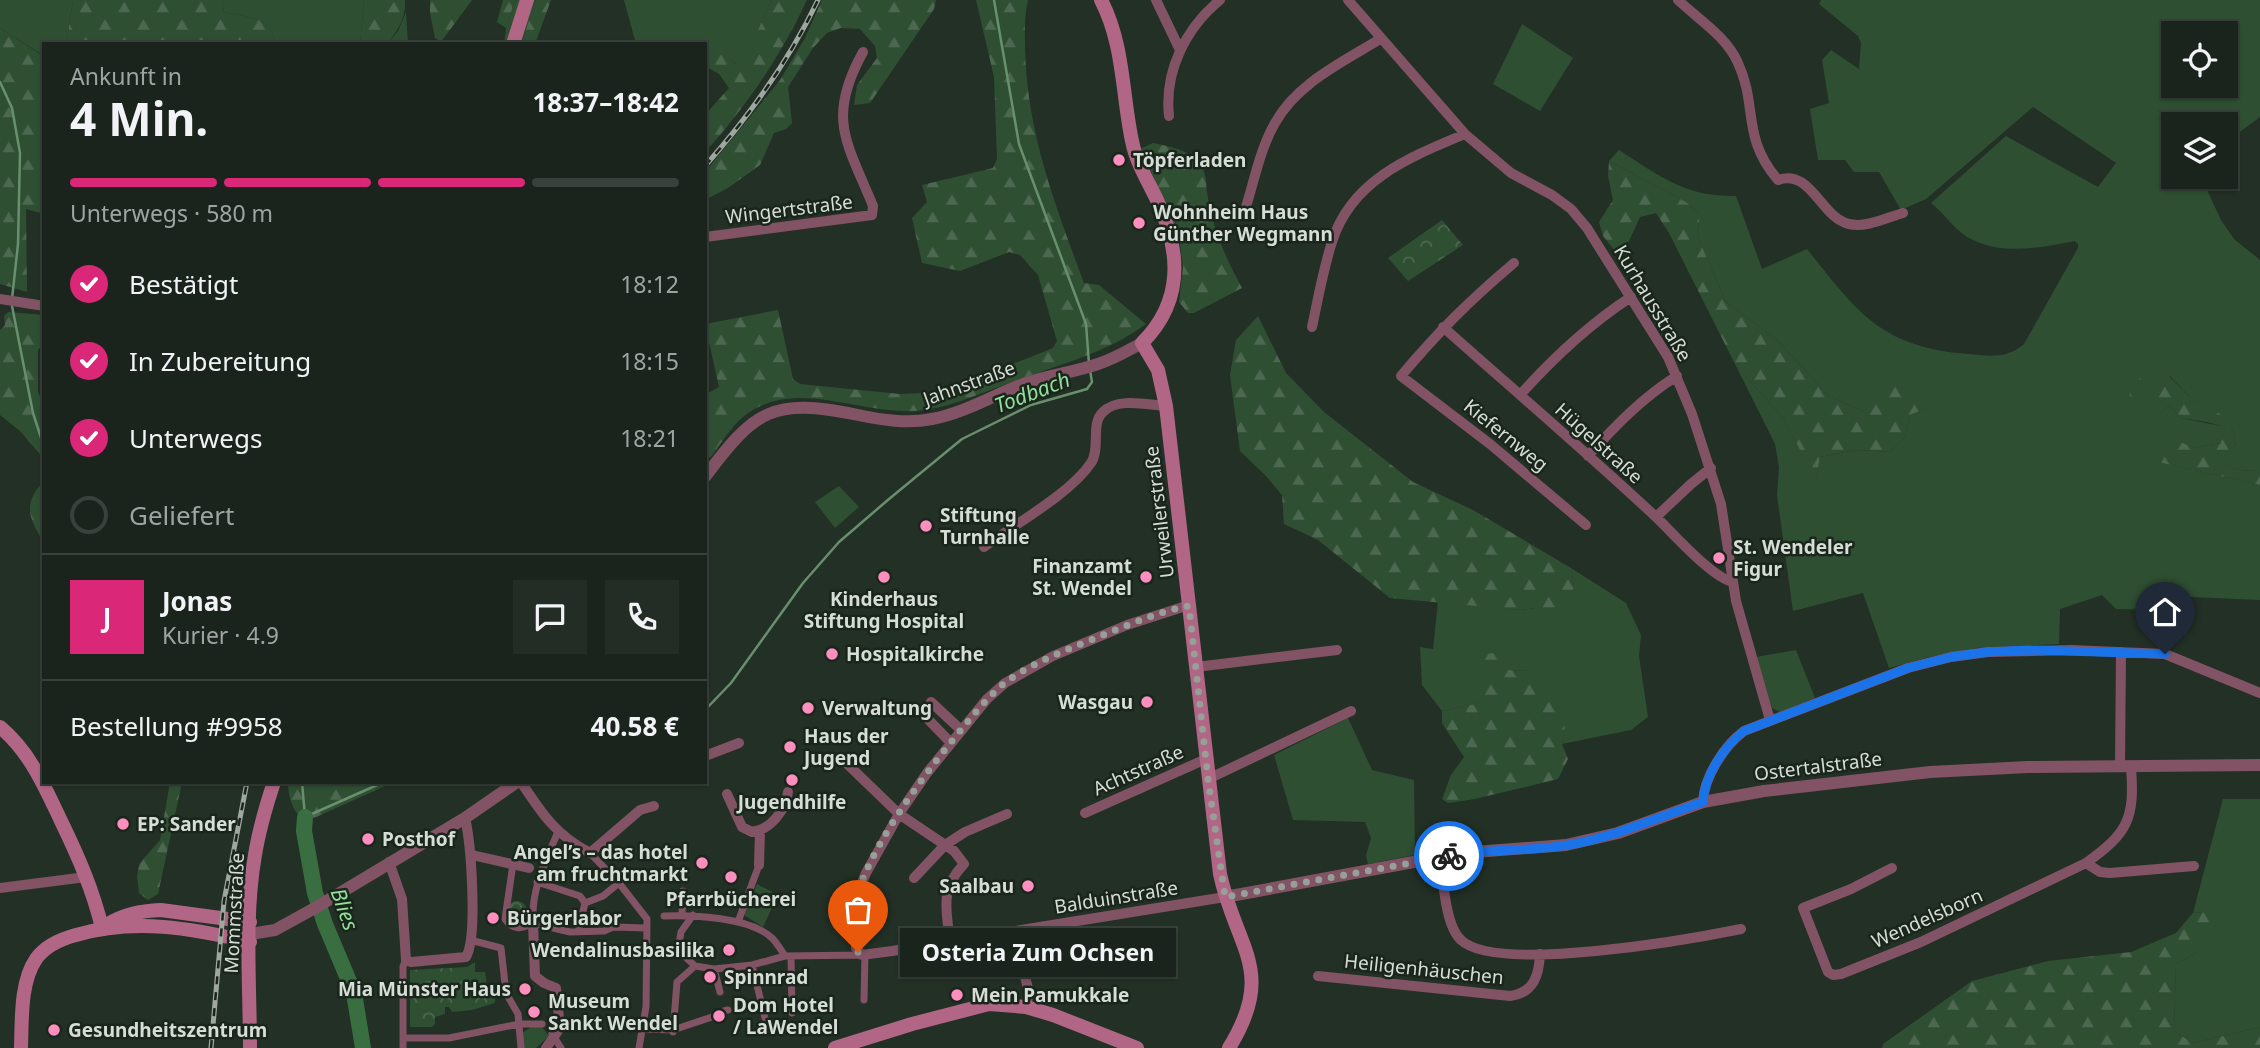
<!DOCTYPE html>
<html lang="de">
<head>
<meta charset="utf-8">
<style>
  :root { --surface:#1a241c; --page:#232c25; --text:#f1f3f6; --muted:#9fa4a3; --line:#38413b; --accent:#db2777 }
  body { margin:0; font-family:"Noto Sans",sans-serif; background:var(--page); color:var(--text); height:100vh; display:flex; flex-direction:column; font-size:26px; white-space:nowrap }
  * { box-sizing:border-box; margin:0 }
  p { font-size:23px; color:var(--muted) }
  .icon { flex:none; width:38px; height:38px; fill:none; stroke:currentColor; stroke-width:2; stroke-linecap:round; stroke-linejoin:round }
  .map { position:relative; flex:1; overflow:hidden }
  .drawer { position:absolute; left:42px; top:42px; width:665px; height:742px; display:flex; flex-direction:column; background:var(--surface); border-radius:0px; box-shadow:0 2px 5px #0004,0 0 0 2px var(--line) }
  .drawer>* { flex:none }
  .fabs { position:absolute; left:2161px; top:21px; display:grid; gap:14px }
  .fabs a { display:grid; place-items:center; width:77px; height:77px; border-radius:0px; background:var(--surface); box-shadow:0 2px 5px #0004,0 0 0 2px var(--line); font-size:35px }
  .pin { position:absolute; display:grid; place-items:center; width:60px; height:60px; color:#fff; margin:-72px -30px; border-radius:50% 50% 50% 0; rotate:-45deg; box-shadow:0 0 7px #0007 }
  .pin .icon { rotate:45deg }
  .courier { position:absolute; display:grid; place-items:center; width:70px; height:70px; margin:-35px; border:5px solid #1a73e8; border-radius:50%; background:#fff; color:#222; box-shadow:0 2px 9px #0007 }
  .bubble { position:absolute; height:49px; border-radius:0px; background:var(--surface); box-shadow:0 2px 5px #0004,0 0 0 2px var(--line); font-size:23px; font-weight:700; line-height:49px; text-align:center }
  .overview em { font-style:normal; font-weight:700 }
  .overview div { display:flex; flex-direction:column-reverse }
  .overview { display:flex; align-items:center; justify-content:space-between; height:119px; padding:0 28px }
  h1 { font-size:46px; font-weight:700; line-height:52px }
  .bar { display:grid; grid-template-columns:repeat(4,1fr); gap:10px 7px; align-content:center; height:84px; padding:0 28px }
  .bar i { height:9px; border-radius:5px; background:var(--line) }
  .bar .on { background:var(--accent) }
  .bar p { grid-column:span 4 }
  .line { display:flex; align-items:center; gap:18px; padding:0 28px; border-top:2px solid var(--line) }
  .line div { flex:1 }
  .round { display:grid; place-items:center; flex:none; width:74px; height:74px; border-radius:0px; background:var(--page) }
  ol { padding:0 28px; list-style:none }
  li { display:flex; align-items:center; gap:21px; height:77px }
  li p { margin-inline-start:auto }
  li .icon { padding:7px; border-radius:50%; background:var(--accent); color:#fff; stroke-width:4 }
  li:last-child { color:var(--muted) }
  li i { width:38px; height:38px; border:4px solid var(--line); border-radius:50% }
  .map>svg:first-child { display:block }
  .green { fill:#2f4f33; fill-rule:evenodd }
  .forest { fill:url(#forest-firs) }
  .park { fill:url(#park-crowns) }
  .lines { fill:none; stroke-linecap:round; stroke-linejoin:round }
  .stream { stroke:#688f6e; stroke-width:2.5 }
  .river { stroke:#396e41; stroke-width:16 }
  .pedestrian { stroke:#825365; stroke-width:7 }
  .minor { stroke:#825365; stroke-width:10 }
  .tertiary { stroke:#825365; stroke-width:12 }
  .secondary { stroke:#b16685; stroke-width:14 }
  .rail-casing { stroke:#9ea8a0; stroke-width:5 }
  .rail { stroke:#1a261b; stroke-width:2.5; stroke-dasharray:8; stroke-linecap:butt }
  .done { stroke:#97a098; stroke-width:7; stroke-dasharray:0 12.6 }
  .route { stroke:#1a73e8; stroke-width:9 }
  .poi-dot { fill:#fe8ebd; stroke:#1a261b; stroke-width:2.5 }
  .labels { text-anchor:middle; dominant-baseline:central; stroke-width:5; stroke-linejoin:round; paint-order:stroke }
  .poi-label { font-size:19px; font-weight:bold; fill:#d5ddd6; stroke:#1a261b; text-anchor:start }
  .street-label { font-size:19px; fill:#d5ddd6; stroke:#1a261b }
  .water-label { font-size:21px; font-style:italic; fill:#91df9b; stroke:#1a261b }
</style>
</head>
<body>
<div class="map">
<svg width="2260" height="1048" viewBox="0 0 2260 1048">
  <defs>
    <pattern id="forest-firs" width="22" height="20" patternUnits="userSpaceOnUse" patternTransform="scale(1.75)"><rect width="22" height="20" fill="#2f4f33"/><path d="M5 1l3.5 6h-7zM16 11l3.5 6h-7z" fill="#4c6850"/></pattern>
    <pattern id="park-crowns" width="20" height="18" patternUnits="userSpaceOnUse" patternTransform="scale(1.75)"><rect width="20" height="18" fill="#2f4f33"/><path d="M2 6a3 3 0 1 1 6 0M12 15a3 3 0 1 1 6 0" fill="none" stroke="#4c6850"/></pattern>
  </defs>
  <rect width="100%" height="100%" fill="#233025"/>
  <!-- green -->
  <path class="green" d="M0 0H73L67 39 63 44H44V54H41L0 28Z
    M222 0H364L360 44H275C272 15 247 18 224 12Z
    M515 0H536L521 44H504L506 28Z
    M624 0H771L747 57 735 64 731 59V44H636Z
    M1821 0H2260V117L2226 142V124H2174V177H2201L2221 220 2234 239 2260 260V471L2240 470 2215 462 2236 445 2230 421 2190 397 2170 376 2147 388 2129 383 2156 398 2160 414 2169 405 2181 418 2221 426V443L2192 448 2159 462 2260 485V600L2191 597 2170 610 2116 609 2102 595 2060 609 2059 644 1977 648 1930 657 1889 668 1863 593 1793 611 1777 495 1779 467 1775 444 1736 366 1784 419 1816 480 1820 457 1855 450 1890 452 1905 437 1910 415 1933 405 1867 413 1829 396 1777 340 1726 302 1697 235 1700 214 1686 202 1609 161 1619 150C1660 176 1685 197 1736 196L1762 269 1807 249C1858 313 1881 347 1968 354 1989 356 2007 359 2024 344L2078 248V244L2075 241C2040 248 2000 256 1967 237 1953 228 1944 213 1931 203L2006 136 2098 187 2116 163 2033 107 1926 199 1901 210 1879 172H1854L1845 160H1818L1810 109 1829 103 1822 60 1831 50 1859 69 1861 43 1858 36 1819 4ZM2174 33H2226V86H2174Z
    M406 12 408 44H387L398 31Z
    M1522 24 1573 58 1540 111 1493 84Z
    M839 486 859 507 835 528 815 502Z
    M1571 568 1626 603 1641 635 1639 656 1648 717 1631 730 1562 744 1565 727 1528 671 1509 670 1481 654 1485 702 1442 711 1422 685 1420 647 1433 649 1438 601 1520 610 1535 608 1574 586Z
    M1796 650 1815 698 1780 712 1772 708 1756 657Z
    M1348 718 1372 770 1414 780 1415 855 1368 864 1366 855 1371 838 1365 822 1293 820 1274 755Z
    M2223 799H2260V1027L2193 1043 2174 1031 2176 964 2197 952 2203 912 2193 913Z
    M757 884 778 895 763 927 744 915Z
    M531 1027H542L549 1036 536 1048H522L521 1034Z"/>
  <!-- forest -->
  <path class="forest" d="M73 0H222L224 12C247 18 272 15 275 44H63L67 39Z
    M364 0H405C406 18 398 30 387 44H360Z
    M430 0H472L441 42 435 38 430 13Z
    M503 0H515L506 28 497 22Z
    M536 0H551L535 44H521Z
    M771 0H807C782 54 746 107 705 152V115L729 88 719 74 705 66V45L707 42 731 44V59L735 64 747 56Z
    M822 0H936L934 9 870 103 854 105 857 85 877 58 875 46 860 29 841 28 827 33 813 48 788 87 792 123 786 129 774 133 760 165 728 188 705 200V172L780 80 805 38Z
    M976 0H1028C1024 16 1025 31 1025 48 1027 134 1055 204 1084 283L1099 285 1146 324C1107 353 1060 364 1015 381 985 391 955 406 924 410 864 419 796 374 743 417 731 427 720 445 710 458L705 454V395L719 387 705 324 778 310 793 379 800 384 900 394 942 392 1053 348 1057 341 1038 275 1020 255 1009 252 960 271 922 263 912 218 927 202 922 185 993 168 997 159 994 77Z
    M0 28 40 54H44V214L26 209 27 292 0 284Z
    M1153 143C1167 146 1188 150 1198 161 1206 169 1206 182 1207 192 1213 230 1224 254 1242 288L1194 313H1188L1179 302 1183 267 1179 237 1142 150V148Z
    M1609 161 1686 202 1700 214 1697 235 1726 302 1777 340 1829 396 1867 413 1896 371 1934 405 1910 415 1905 437 1890 452 1855 450 1820 457 1816 481 1784 419 1736 366 1669 233 1656 213 1640 217 1629 241 1615 251 1603 236 1599 222 1613 200 1608 176Z
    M8 312 44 315V343L38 350V391L44 408V459L20 431 0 415V330L5 325 4 316Z
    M1258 316 1286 373 1324 412 1413 482 1473 510 1571 568 1574 586 1570 602 1545 613 1534 608 1520 610 1390 598 1318 540 1284 524 1282 495 1266 476 1240 451 1230 375 1236 340Z
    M2138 375 2147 388 2169 376 2190 397 2230 420 2236 445 2216 462 2240 470 2260 471V485L2158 462 2160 447 2172 437 2192 448 2221 443V426L2207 422 2181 418 2169 405 2160 414 2154 407 2155 399 2137 402 2130 396 2129 383Z
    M44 481V543C30 519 21 505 44 481Z
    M1497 653 1509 670 1528 671 1551 685 1565 727 1562 744 1568 759 1558 779 1475 799 1448 803 1442 799 1451 775 1464 757 1442 723V711L1484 702 1480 654Z
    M170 782H182L158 894 148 900 139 893 137 877 139 864 160 840Z
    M288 782H394L305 822C293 812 288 798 288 782Z
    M2203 912 2214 918 2197 952 2176 964 2174 1031 2193 1043 2260 1027V1048H1882L1883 1044 1972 981 2048 961 2131 952 2176 933 2193 913Z"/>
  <!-- park -->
  <path class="park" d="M1442 220 1463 245 1408 281 1388 258Z
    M507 911a10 10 0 1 1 20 0a10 10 0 1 1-20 0Z
    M475 962V972H485L488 992 495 995V1003L472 1010 452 1012 449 1007H445V1014L435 1017V1024L432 1027H410V970L467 967Z"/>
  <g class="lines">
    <!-- stream -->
    <path class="stream" d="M994 0 1019 144 1086 324 1089 364
      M0 82 12 108 20 153 18 244 12 299
      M12 306 33 413 44 447
      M705 710 731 683 803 583 839 542 889 499 962 439 1031 405 1087 389 1092 382 1090 370
      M302 782 305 817 384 782"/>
    <!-- river -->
    <path class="river" d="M305 817 304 831 315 893 325 924 354 993 363 1048"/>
    <!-- pedestrian -->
    <path class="pedestrian" d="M590 853 619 883 647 919 646 1007 639 1048
      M513 864 505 919C513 931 522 929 533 923L570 932 604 931 613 927 647 928
      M537 882 580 896 585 903
      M585 903 603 896 619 883
      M682 915 683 891
      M664 916C693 915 750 917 772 938 777 943 781 950 785 956
      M738 922 759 865
      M533 923C531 890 545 862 558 832
      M578 932 585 903
      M470 940 501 948 506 993 518 1014 521 1048
      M648 948 678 950 695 966 714 969 752 965 785 956 862 955
      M678 950 681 932 693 915
      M791 956 792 1013
      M752 965 765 1018
      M714 969 720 992
      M864 1000 865 954
      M724 1011 728 1010
      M643 1029 673 1030 712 1017
      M673 1032 677 982 695 966
      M552 1034 561 1048
      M404 1038H449L519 1024H542
      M403 1048V966L406 960"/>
    <!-- minor -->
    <path class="minor" d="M1156 0 1180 50
      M1348 0 1465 134 1511 173 1552 195 1571 209 1587 228 1668 357 1692 414 1721 504 1736 601 1770 720
      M1678 0C1698 19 1727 37 1738 63 1758 106 1741 137 1778 180 1811 168 1821 218 1849 224 1866 228 1886 218 1903 213
      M1169 116C1164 71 1186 28 1220 0
      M1245 210C1254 182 1260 149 1275 123 1297 83 1343 62 1380 39
      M705 237 872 215 873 206C847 142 826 119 863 52
      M1514 263C1470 300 1438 332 1401 376L1490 444 1586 525
      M0 299 44 306
      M1312 327C1318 299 1323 270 1332 242 1351 180 1410 157 1465 134
      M1443 327C1514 390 1586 452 1656 517 1673 533 1712 578 1733 582
      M1520 395C1554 357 1588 325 1631 297
      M1588 456C1615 426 1643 397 1677 376
      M1656 517 1691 484 1711 468
      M984 547C1015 524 1070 494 1091 463 1101 448 1090 424 1103 412 1117 397 1148 405 1166 406
      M1189 605 1127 625 1053 656 1005 683 987 699 927 773 899 814 866 873 857 895 855 913 856 948 862 955 892 951 1225 897
      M1196 667 1337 650
      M931 702 961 730
      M923 714 951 743
      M705 756 739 743
      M840 757 899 814 954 851 964 864C940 889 946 909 950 941
      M2120 767 2121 652
      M1208 779 1351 711
      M521 782C542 814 556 835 590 853L640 810 654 806
      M727 794 742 827 752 832C771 830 786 809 788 792
      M1703 802C1704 777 1724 746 1744 731L1908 668 1951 657 1988 652 2071 650 2165 654 2260 693
      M1085 813 1206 759
      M472 855 529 868
      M1440 857C1443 878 1445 926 1461 940 1496 974 1692 939 1741 929
      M389 862 402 899 406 960 411 962 466 957C478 937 471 843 465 818
      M2086 863 2100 872 2110 873 2194 866
      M759 865 760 831
      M1892 868 1851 889 1803 908 1828 972 1833 975 1841 974 1921 942 2086 863C2128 833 2135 819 2131 767
      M914 878 945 845 965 832 1007 814
      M0 888 86 877
      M533 923 535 976 544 983 556 988 560 1028 546 1048
      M1013 931 1029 992 1026 1007
      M1318 976 1510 996C1534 993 1539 975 1540 954"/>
    <!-- tertiary -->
    <path class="tertiary" d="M705 477C755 410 773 397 858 415 882 420 907 424 932 419 965 413 995 394 1026 383 1050 375 1075 372 1098 364 1114 359 1127 351 1142 343
      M1225 897 1462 853 1566 845 1618 833 1703 802 1764 791 1930 772 2028 767 2260 765
      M250 934 275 930 315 908 465 818 517 782"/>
    <!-- secondary -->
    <path class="secondary" d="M1101 0C1124 44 1122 94 1132 141 1136 162 1148 181 1157 200 1181 251 1184 301 1142 343L1158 370 1166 406 1220 874C1236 949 1277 970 1229 1048
      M513 44 527 0
      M0 727C30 752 45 787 61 821 78 856 93 890 102 928
      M106 925C124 914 140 911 161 910L250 922
      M21 1048C22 1021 20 982 36 959 45 946 61 939 76 935 135 918 191 928 250 942
      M250 1048C250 986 244 916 255 855 259 830 266 806 274 782
      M835 1048 912 1024 989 1004 1026 1007 1053 1015 1137 1048"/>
    <defs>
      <path id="rail" d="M705 166C750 115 789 61 818 0
        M211 1048 224 901 247 782"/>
    </defs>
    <!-- rail casing -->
    <use href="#rail" class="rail-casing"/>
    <!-- rail -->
    <use href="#rail" class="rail"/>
  </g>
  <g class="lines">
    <!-- done -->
    <path class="done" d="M858 952C850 933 854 903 861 884 881 830 933 763 970 719 981 706 993 692 1007 681 1036 661 1071 648 1103 635 1131 624 1160 611 1189 606L1208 779 1225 897 1449 856"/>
    <!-- route -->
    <path class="route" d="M1449 856C1488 848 1529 852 1568 845 1615 837 1658 817 1703 802 1704 777 1724 746 1744 731L1908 668 1951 657 1987 652 2028 650 2165 654"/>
  </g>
  <!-- markers -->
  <g class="poi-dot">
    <circle cx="1119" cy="160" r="7"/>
    <circle cx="1139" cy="223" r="7"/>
    <circle cx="926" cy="526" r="7"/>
    <circle cx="1719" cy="558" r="7"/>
    <circle cx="884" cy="577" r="7"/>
    <circle cx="1146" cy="577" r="7"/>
    <circle cx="832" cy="654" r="7"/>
    <circle cx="1147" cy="702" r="7"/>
    <circle cx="808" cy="708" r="7"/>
    <circle cx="790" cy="747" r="7"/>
    <circle cx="792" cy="780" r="7"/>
    <circle cx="123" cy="824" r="7"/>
    <circle cx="368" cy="839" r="7"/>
    <circle cx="702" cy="863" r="7"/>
    <circle cx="731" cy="877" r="7"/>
    <circle cx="1028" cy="886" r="7"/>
    <circle cx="493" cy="918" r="7"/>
    <circle cx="729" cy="950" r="7"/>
    <circle cx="710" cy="977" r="7"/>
    <circle cx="525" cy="989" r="7"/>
    <circle cx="957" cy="995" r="7"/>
    <circle cx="534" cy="1012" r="7"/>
    <circle cx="719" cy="1016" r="7"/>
    <circle cx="54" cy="1030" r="7"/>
  </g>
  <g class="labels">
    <!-- poi labels -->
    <g class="poi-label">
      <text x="1133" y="160">Töpferladen</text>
      <text x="1153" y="212">Wohnheim Haus<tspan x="1153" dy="22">Günther Wegmann</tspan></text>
      <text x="940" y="515">Stiftung<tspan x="940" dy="22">Turnhalle</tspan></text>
      <text x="1733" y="547">St. Wendeler<tspan x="1733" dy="22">Figur</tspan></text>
      <text x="1132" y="566" text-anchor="end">Finanzamt<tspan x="1132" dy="22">St. Wendel</tspan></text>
      <text x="884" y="599" text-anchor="middle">Kinderhaus<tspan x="884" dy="22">Stiftung Hospital</tspan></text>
      <text x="846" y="654">Hospitalkirche</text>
      <text x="1133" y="702" text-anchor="end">Wasgau</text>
      <text x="822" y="708">Verwaltung</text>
      <text x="804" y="736">Haus der<tspan x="804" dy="22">Jugend</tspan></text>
      <text x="792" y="802" text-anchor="middle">Jugendhilfe</text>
      <text x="137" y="824">EP: Sander</text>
      <text x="382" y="839">Posthof</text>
      <text x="688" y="852" text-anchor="end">Angel’s – das hotel<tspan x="688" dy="22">am fruchtmarkt</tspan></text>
      <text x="1014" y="886" text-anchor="end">Saalbau</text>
      <text x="731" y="899" text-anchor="middle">Pfarrbücherei</text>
      <text x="507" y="918">Bürgerlabor</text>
      <text x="715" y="950" text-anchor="end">Wendalinusbasilika</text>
      <text x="724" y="977">Spinnrad</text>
      <text x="511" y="989" text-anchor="end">Mia Münster Haus</text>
      <text x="971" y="995">Mein Pamukkale</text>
      <text x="548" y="1001">Museum<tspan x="548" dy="22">Sankt Wendel</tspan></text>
      <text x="733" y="1005">Dom Hotel<tspan x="733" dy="22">/ LaWendel</tspan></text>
      <text x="68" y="1030">Gesundheitszentrum</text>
    </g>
    <!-- street labels -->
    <g class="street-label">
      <text transform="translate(789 209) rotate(-7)">Wingertstraße</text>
      <text transform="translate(1653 303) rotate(59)">Kurhausstraße</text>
      <text transform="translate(969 383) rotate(-20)">Jahnstraße</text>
      <text transform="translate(1506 435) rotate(39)">Kiefernweg</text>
      <text transform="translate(1599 443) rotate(42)">Hügelstraße</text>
      <text transform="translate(1159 512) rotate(-97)">Urweilerstraße</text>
      <text transform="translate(1818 766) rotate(-7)">Ostertalstraße</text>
      <text transform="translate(1138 770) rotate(-24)">Achtstraße</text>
      <text transform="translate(1116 897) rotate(-9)">Balduinstraße</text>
      <text transform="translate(234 913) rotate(-87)">Mommstraße</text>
      <text transform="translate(1927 918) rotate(-24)">Wendelsborn</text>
      <text transform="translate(1424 969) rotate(6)">Heiligenhäuschen</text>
    </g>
    <!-- water labels -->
    <g class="water-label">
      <text transform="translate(1032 392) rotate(-21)">Todbach</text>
      <text transform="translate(345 909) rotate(70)">Blies</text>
    </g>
  </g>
</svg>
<div class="fabs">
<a><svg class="icon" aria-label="locate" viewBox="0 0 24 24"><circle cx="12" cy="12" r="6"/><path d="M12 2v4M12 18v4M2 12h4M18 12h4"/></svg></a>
<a><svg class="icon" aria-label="layers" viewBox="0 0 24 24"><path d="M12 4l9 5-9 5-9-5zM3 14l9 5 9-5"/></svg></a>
</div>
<div class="pin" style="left:858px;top:952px;background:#ea580c"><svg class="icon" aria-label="bag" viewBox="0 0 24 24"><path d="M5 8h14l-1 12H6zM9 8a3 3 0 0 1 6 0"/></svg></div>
<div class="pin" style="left:2165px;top:654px;background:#1f2937"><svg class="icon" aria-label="home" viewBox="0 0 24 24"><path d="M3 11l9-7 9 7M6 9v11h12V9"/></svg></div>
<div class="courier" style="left:1449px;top:856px"><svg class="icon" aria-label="bike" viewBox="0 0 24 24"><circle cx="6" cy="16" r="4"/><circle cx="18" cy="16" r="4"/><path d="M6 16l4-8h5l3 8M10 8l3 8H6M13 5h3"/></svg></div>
<div class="bubble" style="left:900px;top:928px;width:276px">Osteria Zum Ochsen</div>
<section class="drawer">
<div class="overview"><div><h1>4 Min.</h1><p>Ankunft in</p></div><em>18:37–18:42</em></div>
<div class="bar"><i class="on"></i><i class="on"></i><i class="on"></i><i></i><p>Unterwegs · 580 m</p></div>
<ol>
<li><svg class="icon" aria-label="check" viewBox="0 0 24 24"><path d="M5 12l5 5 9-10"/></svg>Bestätigt<p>18:12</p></li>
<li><svg class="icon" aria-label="check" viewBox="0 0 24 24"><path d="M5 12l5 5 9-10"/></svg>In Zubereitung<p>18:15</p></li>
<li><svg class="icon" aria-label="check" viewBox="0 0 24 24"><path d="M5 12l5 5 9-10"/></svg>Unterwegs<p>18:21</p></li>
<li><i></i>Geliefert</li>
</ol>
<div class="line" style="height:126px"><b class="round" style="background:var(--accent);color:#fff">J</b><div><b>Jonas</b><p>Kurier · 4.9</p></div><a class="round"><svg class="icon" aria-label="chat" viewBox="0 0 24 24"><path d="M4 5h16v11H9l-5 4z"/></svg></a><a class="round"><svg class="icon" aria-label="phone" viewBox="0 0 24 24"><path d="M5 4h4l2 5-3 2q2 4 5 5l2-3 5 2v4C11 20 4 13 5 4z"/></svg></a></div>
<div class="line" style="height:91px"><div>Bestellung #9958</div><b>40.58 €</b></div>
</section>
</div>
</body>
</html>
